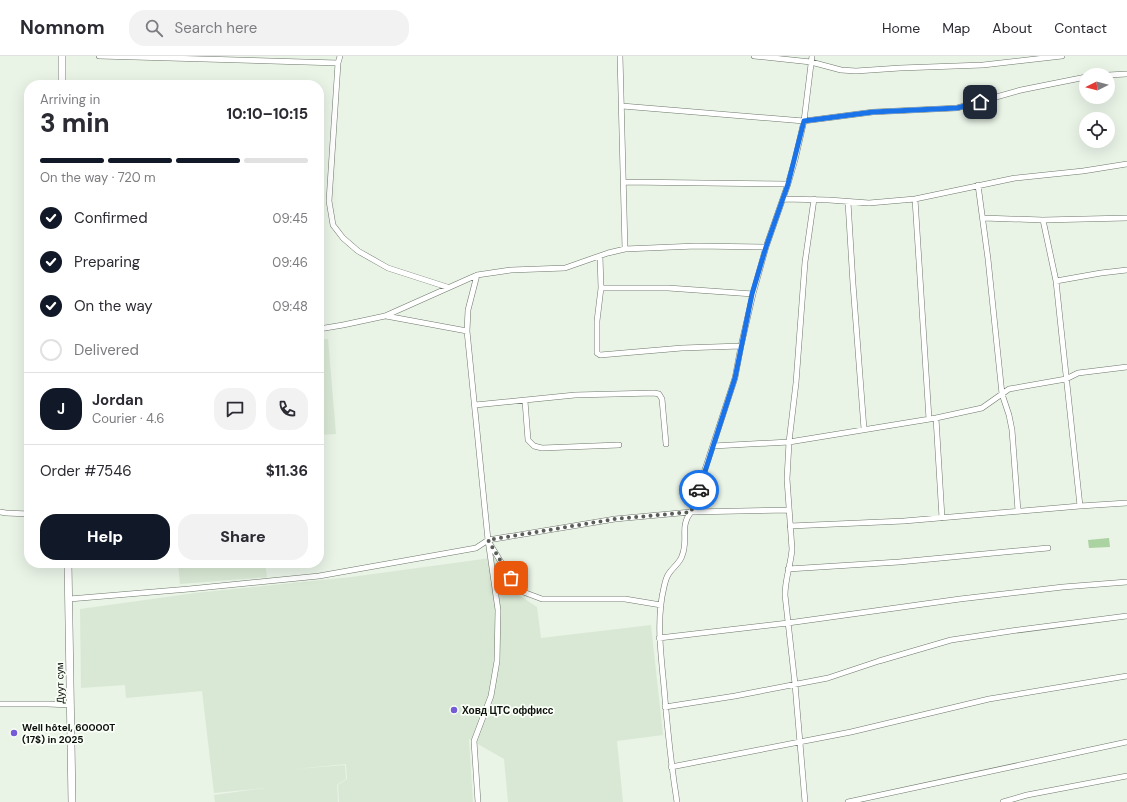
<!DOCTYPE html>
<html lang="en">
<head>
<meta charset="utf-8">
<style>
  :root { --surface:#fff; --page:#f2f2f3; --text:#2b2b33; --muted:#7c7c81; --line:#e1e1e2; --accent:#111827 }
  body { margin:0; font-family:"DM Sans",sans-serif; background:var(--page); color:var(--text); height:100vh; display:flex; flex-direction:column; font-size:15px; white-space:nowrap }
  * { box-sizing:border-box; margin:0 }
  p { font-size:13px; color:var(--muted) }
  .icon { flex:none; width:22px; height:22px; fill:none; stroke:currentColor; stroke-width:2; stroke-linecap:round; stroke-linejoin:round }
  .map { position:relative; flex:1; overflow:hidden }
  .details { position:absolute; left:24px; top:24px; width:300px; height:488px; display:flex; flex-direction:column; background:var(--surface); border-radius:16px; box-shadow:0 4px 16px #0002 }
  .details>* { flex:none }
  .needle { width:26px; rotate:264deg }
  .tools { position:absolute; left:1079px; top:12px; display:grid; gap:8px }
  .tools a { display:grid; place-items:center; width:36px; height:36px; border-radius:50%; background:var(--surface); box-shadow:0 4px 16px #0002; font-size:20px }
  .pin { position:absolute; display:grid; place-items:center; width:34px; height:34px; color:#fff; margin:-17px; border-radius:8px; box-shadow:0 2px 6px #0006 }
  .courier { position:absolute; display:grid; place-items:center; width:40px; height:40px; margin:-20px; border:3px solid #1a73e8; border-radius:50%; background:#fff; color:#222; box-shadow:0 1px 5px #0007 }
  .headline em { font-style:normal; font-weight:800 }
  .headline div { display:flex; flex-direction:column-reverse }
  .headline { display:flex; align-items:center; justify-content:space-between; height:68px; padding:0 16px }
  h1 { font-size:26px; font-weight:800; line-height:30px }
  .bar { display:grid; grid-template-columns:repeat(4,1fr); gap:6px 4px; align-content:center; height:48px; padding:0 16px }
  .bar i { height:5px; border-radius:3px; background:var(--line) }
  .bar .selected { background:var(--accent) }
  .bar p { grid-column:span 4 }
  .line { display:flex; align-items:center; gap:10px; padding:0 16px; border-top:1px solid var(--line) }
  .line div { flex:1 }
  .round { display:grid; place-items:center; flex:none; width:42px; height:42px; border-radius:16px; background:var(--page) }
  ol { padding:0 16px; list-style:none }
  li { display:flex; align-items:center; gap:12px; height:44px }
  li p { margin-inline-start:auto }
  li .icon { padding:4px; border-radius:50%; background:var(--accent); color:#fff; stroke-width:4 }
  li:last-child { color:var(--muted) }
  li i { width:22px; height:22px; border:2px solid var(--line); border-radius:50% }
  .primary-button { display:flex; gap:8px; margin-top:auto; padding:8px 16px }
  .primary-button a { flex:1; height:46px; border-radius:16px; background:var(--accent); color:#fff; font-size:16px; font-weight:800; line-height:46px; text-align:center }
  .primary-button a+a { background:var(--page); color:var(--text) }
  header { display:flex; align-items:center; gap:24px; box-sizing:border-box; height:56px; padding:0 20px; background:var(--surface); border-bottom:1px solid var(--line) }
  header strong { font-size:19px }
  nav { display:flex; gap:22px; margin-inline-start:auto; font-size:14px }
  .search { width:280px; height:36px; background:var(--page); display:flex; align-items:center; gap:10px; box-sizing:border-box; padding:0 14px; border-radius:16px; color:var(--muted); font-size:15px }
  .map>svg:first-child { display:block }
  .built { fill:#d9e8d5 }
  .green { fill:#abd2a1 }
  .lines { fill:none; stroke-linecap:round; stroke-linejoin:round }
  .street-casing { stroke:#6e776b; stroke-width:6 }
  .secondary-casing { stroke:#6e776b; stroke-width:8 }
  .street { stroke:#fff; stroke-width:5 }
  .secondary { stroke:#fff; stroke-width:7 }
  .done { stroke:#595f58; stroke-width:4; stroke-dasharray:0 7.2 }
  .route { stroke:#1a73e8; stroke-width:5 }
  .poi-dot { fill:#755bd6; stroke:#f9fff7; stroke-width:1.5 }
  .labels { text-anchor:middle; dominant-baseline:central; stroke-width:3.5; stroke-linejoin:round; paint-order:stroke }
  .street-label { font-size:10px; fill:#0c0f0b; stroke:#f9fff7 }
  .poi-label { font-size:10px; font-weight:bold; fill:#0c0f0b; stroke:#f9fff7; text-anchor:start }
</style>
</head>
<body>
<header>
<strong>Nomnom</strong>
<div class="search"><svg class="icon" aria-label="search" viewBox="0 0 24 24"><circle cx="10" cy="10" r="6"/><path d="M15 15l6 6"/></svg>Search here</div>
<nav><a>Home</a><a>Map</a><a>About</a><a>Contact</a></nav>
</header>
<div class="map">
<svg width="1127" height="746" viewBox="0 0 1127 746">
  <rect width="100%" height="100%" fill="#e9f3e6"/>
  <!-- built -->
  <path class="built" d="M319 283H328L336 378 319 379Z
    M498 501 517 538 537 551 541 582 651 569 663 679 617 685 623 746H508L504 703 469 683 473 746H339L338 729 347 723 346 708 296 713 345 709 346 723 337 729 338 746H215L214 739 265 732 214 737 202 635 126 642 125 629 81 632 80 553 195 537 351 521Z
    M178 507H265L267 521 180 528Z"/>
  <!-- green -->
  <path class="green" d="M1109 482 1110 491 1089 492 1088 484Z"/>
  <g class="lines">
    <defs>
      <path id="street" d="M99 0 338 7
        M340 0 338 7 329 145 333 169 343 182 358 195 388 212 447 231
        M620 0 625 193
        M754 0 811 6 841 14 856 15 900 12 983 9 1062 0
        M1108 19 1127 18
        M622 50 804 65 873 56 957 52 1021 34 1086 21
        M624 126 788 128
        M978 129 988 203 1002 338 1009 359 1012 374 1018 455
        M783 143 829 144 869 147 915 143 1015 122 1083 115 1127 108
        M915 143 929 363
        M848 146 853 228 864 373
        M983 162 1043 164 1127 162
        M1043 164 1056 225 1080 450
        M600 200 601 232H668L753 238
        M477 219 468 254 467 275 488 484 498 554 497 605 491 640 474 685 478 746
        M1056 225 1101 217 1127 214
        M601 232 597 265V297L600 299 682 292 741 290
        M386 260 467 275
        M319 273 343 269 385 260 477 219 511 214 565 212 608 197 625 193 696 190 766 191
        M525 345 528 384 534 390 542 392 619 389
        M475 349 575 339 654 337 659 338 662 343 666 388
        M936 362 942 462
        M713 390 789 386 936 362 982 352 1009 333 1066 323 1078 317 1127 311
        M0 456 6 457 29 458
        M790 470 904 465 1080 450 1127 447
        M490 488 518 534 542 543H625L661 549
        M788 513 899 506 1048 492
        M69 543 189 533 319 520 476 492 488 484 615 463 691 456 789 454
        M659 582 788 567 960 543 1063 531 1127 526
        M0 648H48L71 649
        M665 651 735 640 828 622 879 605 951 584 1011 575 1127 560
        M671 711 851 676 989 643 1127 620
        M677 746C671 708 667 669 664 631 661 598 656 564 664 531 665 527 666 522 668 519 672 512 680 507 682 500 689 483 679 471 691 456L735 322 741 290 753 238 766 191 788 128 795 104 804 65 812 0
        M805 746 795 628 785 539C785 523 791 508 792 493L787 423 789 386 796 327 805 206 814 143
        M848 746 1127 686
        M1003 746 1027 739 1127 720"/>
      <path id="secondary" d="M62 0V29
        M68 507 72 746"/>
    </defs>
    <!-- street casing -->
    <use href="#street" class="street-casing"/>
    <!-- secondary casing -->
    <use href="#secondary" class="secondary-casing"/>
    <!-- street -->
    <use href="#street" class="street"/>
    <!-- secondary -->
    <use href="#secondary" class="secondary"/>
  </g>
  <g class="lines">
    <!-- done -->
    <path class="done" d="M511 522 488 484 615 463 691 456 699 434"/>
    <!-- route -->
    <path class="route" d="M699 434 735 322 752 238 766 191 788 128 804 65 873 56 957 52 980 46"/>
  </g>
  <!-- markers -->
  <g class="poi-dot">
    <circle cx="454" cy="654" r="4"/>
    <circle cx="14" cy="677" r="4"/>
  </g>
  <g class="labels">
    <!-- street labels -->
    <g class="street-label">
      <text transform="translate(60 627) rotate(-91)">Дуут сум</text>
    </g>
    <!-- poi labels -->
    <g class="poi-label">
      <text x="462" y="654">Ховд ЦТС оффисс</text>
      <text x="22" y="671">Well hôtel, 60000T<tspan x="22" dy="12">(17$) in 2025</tspan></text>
    </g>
  </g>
</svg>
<div class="tools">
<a><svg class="needle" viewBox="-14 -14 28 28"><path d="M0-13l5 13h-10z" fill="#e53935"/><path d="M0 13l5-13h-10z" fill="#7c7c81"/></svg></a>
<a><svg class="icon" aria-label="locate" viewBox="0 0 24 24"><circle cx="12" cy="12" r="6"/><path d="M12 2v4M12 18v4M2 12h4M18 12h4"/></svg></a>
</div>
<div class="pin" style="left:511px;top:522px;background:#ea580c"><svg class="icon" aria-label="bag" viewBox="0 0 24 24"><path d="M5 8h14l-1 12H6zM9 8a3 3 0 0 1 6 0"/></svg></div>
<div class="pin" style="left:980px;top:46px;background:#1f2937"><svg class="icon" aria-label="home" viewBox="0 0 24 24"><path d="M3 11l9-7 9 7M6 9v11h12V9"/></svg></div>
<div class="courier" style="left:699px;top:434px"><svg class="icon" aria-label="car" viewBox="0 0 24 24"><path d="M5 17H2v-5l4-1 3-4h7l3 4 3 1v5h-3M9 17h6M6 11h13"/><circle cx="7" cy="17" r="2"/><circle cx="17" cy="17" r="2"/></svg></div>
<section class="details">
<div class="headline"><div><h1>3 min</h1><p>Arriving in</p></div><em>10:10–10:15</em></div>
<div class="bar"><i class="selected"></i><i class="selected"></i><i class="selected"></i><i></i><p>On the way · 720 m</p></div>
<ol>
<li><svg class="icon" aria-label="check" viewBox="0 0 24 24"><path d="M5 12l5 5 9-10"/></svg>Confirmed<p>09:45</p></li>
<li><svg class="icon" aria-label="check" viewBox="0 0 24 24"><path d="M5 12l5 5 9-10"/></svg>Preparing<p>09:46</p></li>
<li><svg class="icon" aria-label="check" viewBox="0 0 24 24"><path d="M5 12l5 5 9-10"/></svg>On the way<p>09:48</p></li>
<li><i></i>Delivered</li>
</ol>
<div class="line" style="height:72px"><b class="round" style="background:var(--accent);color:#fff">J</b><div><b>Jordan</b><p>Courier · 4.6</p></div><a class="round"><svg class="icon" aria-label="chat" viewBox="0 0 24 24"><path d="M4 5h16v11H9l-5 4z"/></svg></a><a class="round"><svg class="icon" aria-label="phone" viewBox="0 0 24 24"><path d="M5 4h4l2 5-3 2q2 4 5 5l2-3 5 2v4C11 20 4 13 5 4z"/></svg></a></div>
<div class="line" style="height:52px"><div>Order #7546</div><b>$11.36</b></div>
<div class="primary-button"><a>Help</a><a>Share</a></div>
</section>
</div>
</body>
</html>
